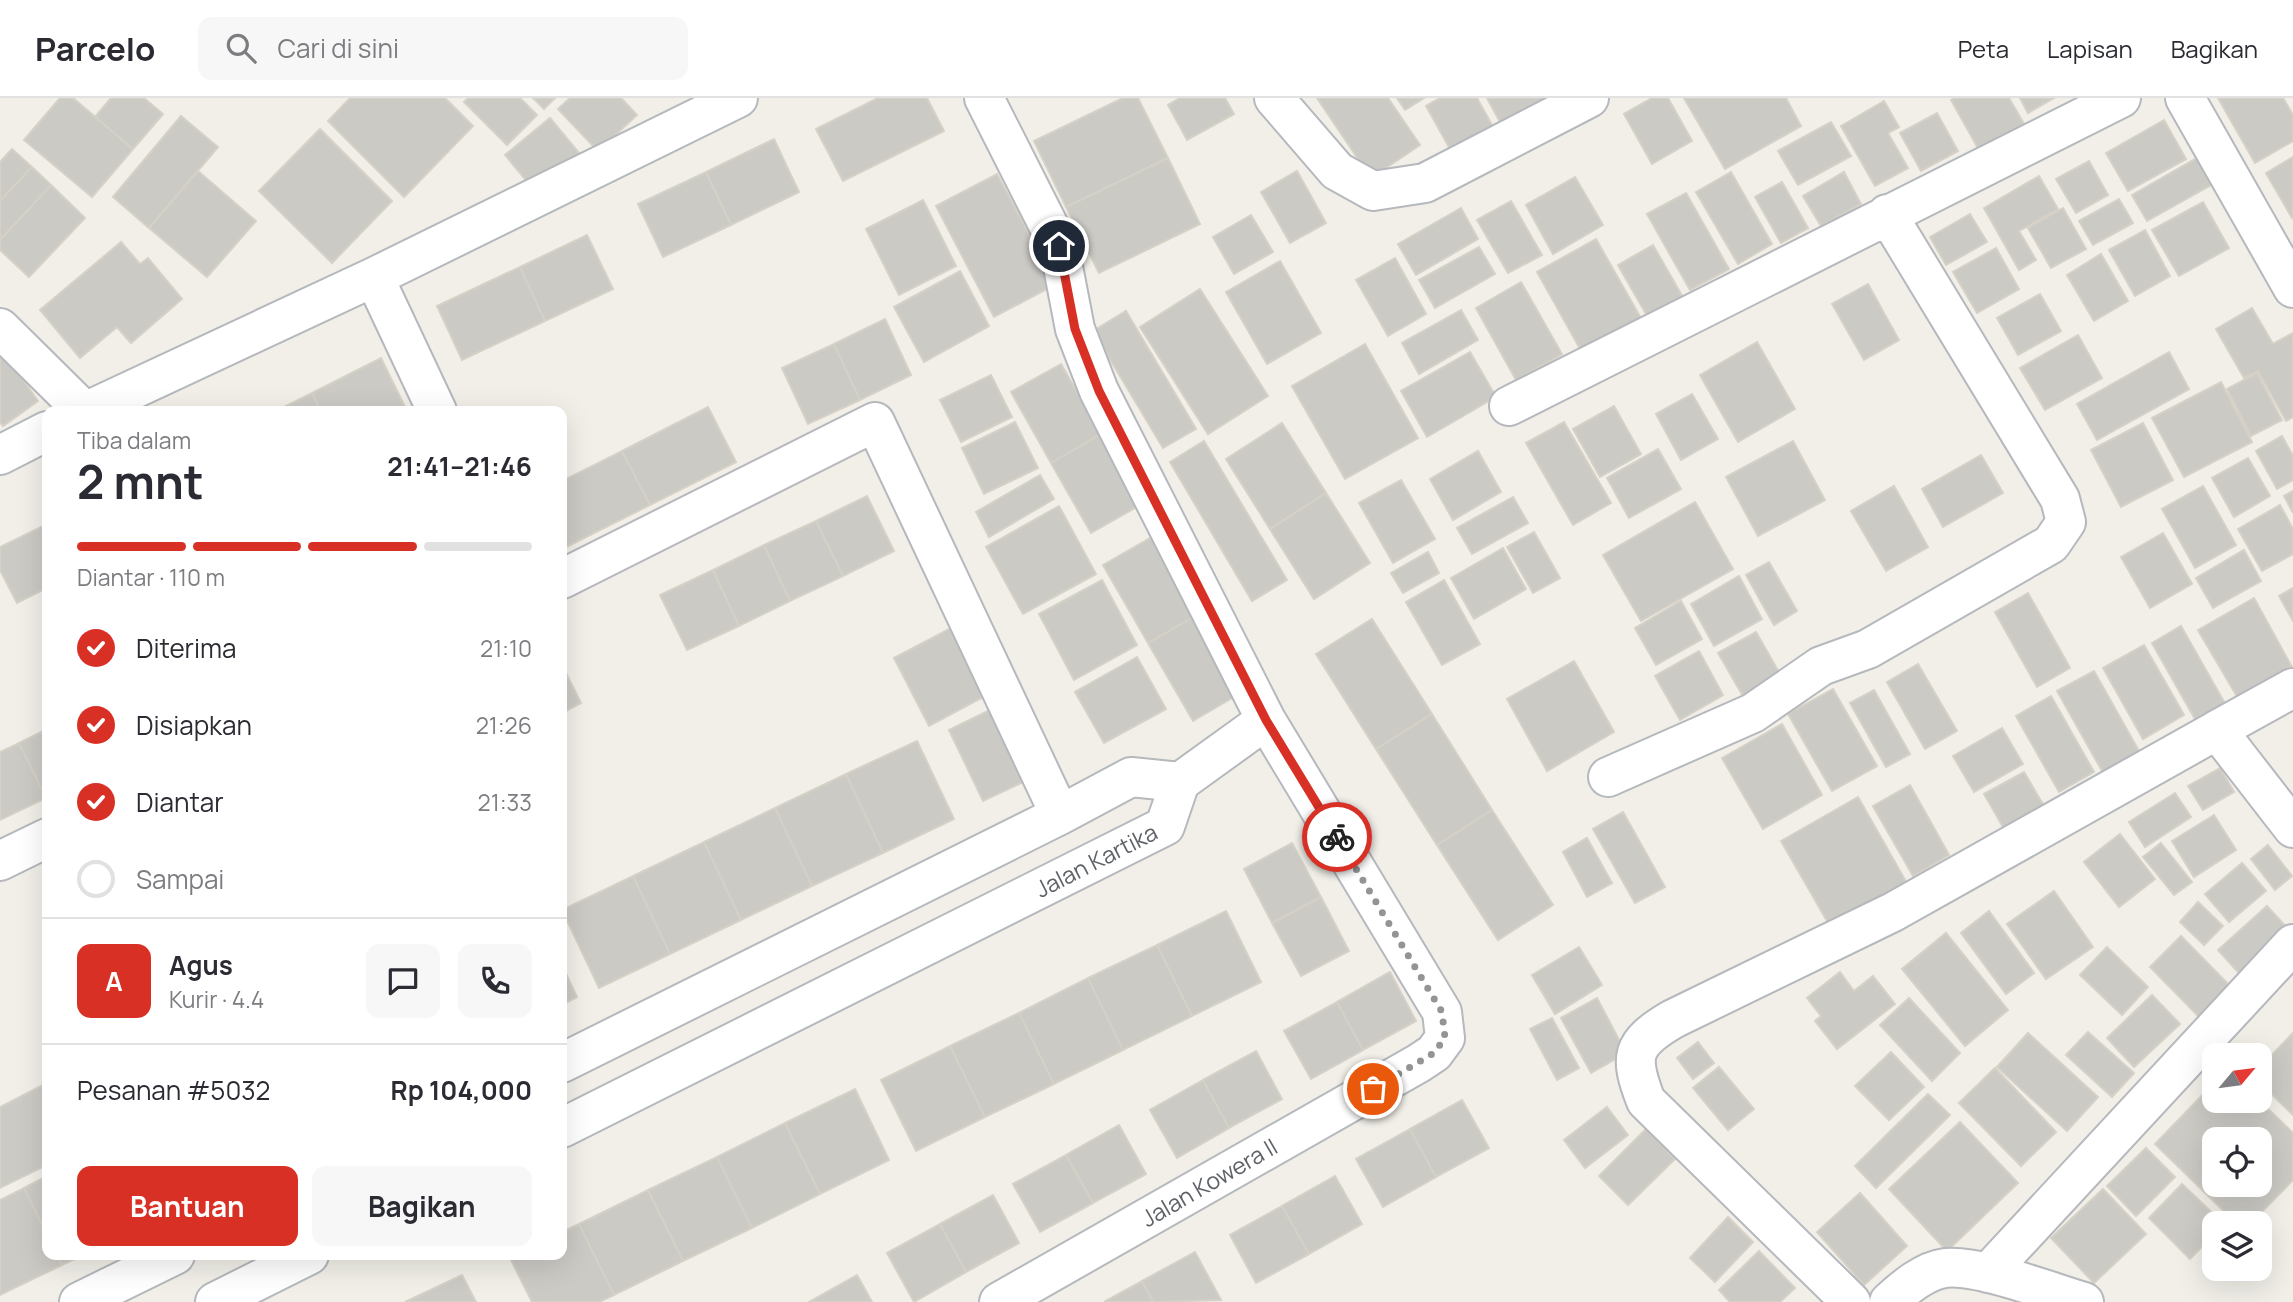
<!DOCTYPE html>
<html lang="id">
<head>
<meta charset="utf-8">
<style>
  :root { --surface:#fff; --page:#f7f7f7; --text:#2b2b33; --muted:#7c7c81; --line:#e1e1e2; --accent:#d93025 }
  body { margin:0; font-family:Manrope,sans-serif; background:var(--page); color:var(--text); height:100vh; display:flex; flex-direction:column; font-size:26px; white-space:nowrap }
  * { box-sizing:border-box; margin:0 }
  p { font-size:23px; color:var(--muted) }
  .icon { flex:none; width:38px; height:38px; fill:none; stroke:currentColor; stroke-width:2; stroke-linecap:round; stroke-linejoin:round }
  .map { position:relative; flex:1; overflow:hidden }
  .side { position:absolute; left:42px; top:308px; width:525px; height:854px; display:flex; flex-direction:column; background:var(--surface); border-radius:14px; box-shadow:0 7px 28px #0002 }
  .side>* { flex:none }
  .needle { width:46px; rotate:61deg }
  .controls { position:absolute; left:2202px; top:945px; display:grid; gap:14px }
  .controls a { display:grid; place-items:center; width:70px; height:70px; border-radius:14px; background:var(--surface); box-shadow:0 7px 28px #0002; font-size:35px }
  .pin { position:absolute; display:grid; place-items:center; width:60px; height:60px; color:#fff; margin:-30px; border:4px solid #fff; border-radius:50%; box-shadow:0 2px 7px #0007 }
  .courier { position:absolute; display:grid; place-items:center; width:70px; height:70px; margin:-35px; border:5px solid #d93025; border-radius:50%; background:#fff; color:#222; box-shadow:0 2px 9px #0007 }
  .summary em { font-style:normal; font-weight:700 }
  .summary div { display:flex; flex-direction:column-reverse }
  .summary { display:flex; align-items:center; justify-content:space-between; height:119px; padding:0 35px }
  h1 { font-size:46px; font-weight:700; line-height:52px }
  .bar { display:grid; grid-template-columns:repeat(4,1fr); gap:10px 7px; align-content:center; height:84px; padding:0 35px }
  .bar i { height:9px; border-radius:5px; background:var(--line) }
  .bar .on { background:var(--accent) }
  .bar p { grid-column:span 4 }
  .line { display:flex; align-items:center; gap:18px; padding:0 35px; border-top:2px solid var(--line) }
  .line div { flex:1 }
  .round { display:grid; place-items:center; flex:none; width:74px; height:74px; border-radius:14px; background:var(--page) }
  ol { padding:0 35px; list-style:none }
  li { display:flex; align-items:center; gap:21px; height:77px }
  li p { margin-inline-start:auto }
  li .icon { padding:7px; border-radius:50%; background:var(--accent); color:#fff; stroke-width:4 }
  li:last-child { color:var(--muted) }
  li i { width:38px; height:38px; border:4px solid var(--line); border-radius:50% }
  .cta { display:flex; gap:14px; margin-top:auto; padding:14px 35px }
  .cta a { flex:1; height:80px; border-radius:14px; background:var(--accent); color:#fff; font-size:28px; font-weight:700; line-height:80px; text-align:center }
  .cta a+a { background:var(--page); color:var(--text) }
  header { display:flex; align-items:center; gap:42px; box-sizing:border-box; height:98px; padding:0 35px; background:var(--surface); border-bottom:2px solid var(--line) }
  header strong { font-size:33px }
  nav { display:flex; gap:38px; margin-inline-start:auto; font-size:24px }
  .search { width:490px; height:63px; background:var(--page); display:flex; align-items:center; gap:18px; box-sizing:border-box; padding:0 24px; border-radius:14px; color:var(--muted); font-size:26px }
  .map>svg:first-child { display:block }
  .building { fill:#cccac5; stroke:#d6d1c6; stroke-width:2; fill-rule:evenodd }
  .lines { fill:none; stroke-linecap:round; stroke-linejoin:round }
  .minor-casing { stroke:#b5b8bc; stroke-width:42 }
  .minor { stroke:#fff; stroke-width:38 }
  .done { stroke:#929495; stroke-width:7; stroke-dasharray:0 12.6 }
  .route { stroke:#d93025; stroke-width:9 }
  .labels { text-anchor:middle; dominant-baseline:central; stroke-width:6; stroke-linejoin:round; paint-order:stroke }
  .street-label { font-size:23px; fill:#5f6368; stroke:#fff }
</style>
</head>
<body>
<header>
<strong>Parcelo</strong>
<div class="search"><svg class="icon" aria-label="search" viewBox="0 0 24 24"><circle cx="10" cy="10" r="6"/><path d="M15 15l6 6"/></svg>Cari di sini</div>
<nav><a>Peta</a><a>Lapisan</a><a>Bagikan</a></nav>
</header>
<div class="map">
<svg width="2293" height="1204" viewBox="0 0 2293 1204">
  <rect width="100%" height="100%" fill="#f1efe8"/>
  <!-- building -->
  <path class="building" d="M60 0H73L133 51 92 99 24 42Z
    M111 0H144L163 16 133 51 95 19Z
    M350 0H445L473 28 404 99 328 23Z
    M468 0H520L537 17 507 47 464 4Z
    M533 0H555L544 11Z
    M570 0H621L637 17 598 53 558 11Z
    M878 0H927L944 33 843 83 816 31Z
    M1123 0H1138L1168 60 1066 109 1034 43Z
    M1180 0H1225L1234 16 1187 42 1168 7Z
    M1317 0H1388L1420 47 1371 80Z
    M1397 0H1424L1405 12Z
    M1440 0H1477L1492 27 1450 51 1426 8Z
    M1487 0H1554L1502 28Z
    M1652 0H1668L1692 43 1652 66 1624 16Z
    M1684 0H1786L1801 28 1725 71Z
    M1955 0H2009L2024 26 1979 52 1951 2Z
    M2020 0H2054L2028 15Z
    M2218 0H2283L2293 17V43L2255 65Z
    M1884 3 1899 29 1888 35 1908 70 1875 88 1841 28Z
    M1937 15 1958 53 1921 73 1900 35Z
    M181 18 218 49 149 130 113 99Z
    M550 20 580 56 535 93 505 57Z
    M2164 22 2186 61 2128 93 2106 55Z
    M1831 24 1851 58 1798 87 1778 53Z
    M320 31 392 103 332 165 259 93Z
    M774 41 799 94 731 127 706 74Z
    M12 51 32 69 0 103V64Z
    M2293 59V119L2292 120 2266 75Z
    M1168 60 1200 126 1099 175 1066 109Z
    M2197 60 2211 87 2147 123 2132 97Z
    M2089 63 2108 97 2076 115 2056 81Z
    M32 69 51 87 0 142V103Z
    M198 73 256 123 207 179 149 130Z
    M1297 73 1326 125 1290 145 1261 94Z
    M706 74 731 127 663 159 638 106Z
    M1731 74 1772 146 1738 166 1696 94Z
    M1844 74 1861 106 1821 128 1803 98Z
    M997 76 1056 186 994 219 936 108Z
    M2039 78 2058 111 2019 133 2036 162 2019 172 1984 110Z
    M1575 79 1603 127 1553 156 1526 107Z
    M1782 84 1808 130 1781 145 1755 99Z
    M51 87 85 120 29 179 0 152V142Z
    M1686 95 1729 171 1690 192 1647 116Z
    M2119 101 2133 125 2093 147 2079 123Z
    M923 102 956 168 899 197 866 131Z
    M1511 103 1542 157 1508 175 1477 122Z
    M2203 104 2229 150 2179 178 2152 132Z
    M1461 110 1478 141 1416 177 1398 146Z
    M2063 110 2086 151 2051 170 2028 130Z
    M1970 116 1987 144 1946 167 1930 139Z
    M1251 117 1273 154 1234 176 1213 139Z
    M2145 132 2170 178 2135 198 2109 152Z
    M587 137 613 191 545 223 520 169Z
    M1596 141 1643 224 1584 258 1537 174Z
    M121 144 140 166 148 160 182 201 131 245 117 229 80 260 40 212Z
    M1653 147 1685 203 1650 223 1618 167Z
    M1479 149 1495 176 1435 210 1419 182Z
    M1996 150 2019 191 1977 215 1953 174Z
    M2101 156 2128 203 2094 223 2067 177Z
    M1395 160 1426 216 1388 238 1356 182Z
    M1280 163 1321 235 1267 266 1226 194Z
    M520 169 545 223 462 262 437 208Z
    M960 173 989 228 924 264 894 209Z
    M1521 184 1562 256 1516 282 1476 210Z
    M1868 186 1899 242 1864 262 1832 206Z
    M1200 191 1268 298 1208 336 1140 229Z
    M2040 196 2061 233 2018 257 1997 220Z
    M2252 210 2273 246 2293 235V319L2286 323 2258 273 2244 280 2216 231Z
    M1461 212 1478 242 1419 276 1402 245Z
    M1126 213 1196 331 1163 350 1093 233Z
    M885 221 911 277 860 302 834 246Z
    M2078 237 2102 280 2045 312 2020 270Z
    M1757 244 1795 311 1738 344 1700 277Z
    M834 246 860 302 808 326 782 270Z
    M1365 246 1418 340 1345 381 1292 288Z
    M0 249 38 303 3 328 0 324Z
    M1470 254 1496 299 1427 339 1401 293Z
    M2169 254 2189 291 2097 342 2077 306Z
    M381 260 406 311 403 313H321L312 295Z
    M1061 266 1101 336 1051 365 1011 294Z
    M2257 275 2282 322 2251 338 2227 291Z
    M991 277 1012 319 961 344 940 302Z
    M2221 284 2252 344 2184 379 2152 320Z
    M312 295 321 313H276Z
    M1692 296 1718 341 1681 362 1656 316Z
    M1614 308 1641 356 1600 379 1573 331Z
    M708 309 736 364 650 407 622 353Z
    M1015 324 1038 370 984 396 962 350Z
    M1564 324 1611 405 1573 427 1526 345Z
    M1282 325 1326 395 1270 431 1226 361Z
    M2143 325 2173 382 2121 409 2091 352Z
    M1101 336 1142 406 1091 435 1051 365Z
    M2282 338 2293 358V382L2277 391 2256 353Z
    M1204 343 1287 482 1252 503 1170 364Z
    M1793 343 1825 402 1758 438 1726 379Z
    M1658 351 1681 391 1629 420 1607 380Z
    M622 353 650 407 564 450 562 445V383Z
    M1478 353 1501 394 1453 422 1430 381Z
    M1981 357 2003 395 1943 429 1922 391Z
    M2248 360 2270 398 2234 419 2212 380Z
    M1040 377 1054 401 989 439 976 414Z
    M1401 382 1435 441 1393 465 1359 405Z
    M1894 388 1928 449 1886 473 1851 413Z
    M2203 388 2236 447 2195 470 2162 411Z
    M2293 393V415L2284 398Z
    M1326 395 1370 465 1314 501 1270 431Z
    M867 398 894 453 843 478 816 423Z
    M1513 399 1528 425 1472 456 1457 430Z
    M1695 404 1733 471 1641 523 1603 457Z
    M2280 407 2293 431V456L2262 473 2238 431Z
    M1059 408 1096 476 1023 516 986 449Z
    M816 423 843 478 790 503 764 447Z
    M47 426V490L17 505 0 472V449Z
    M1534 434 1560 480 1533 495 1507 449Z
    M2163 435 2192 486 2150 510 2121 459Z
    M1157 436 1202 514 1148 545 1103 467Z
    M764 447 790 503 739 528 713 472Z
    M1503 450 1526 491 1474 521 1451 480Z
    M2244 452 2261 483 2213 510 2196 480Z
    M1428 454 1439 475 1403 495 1391 475Z
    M1769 464 1797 513 1774 527 1746 477Z
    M713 472 739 528 687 552 660 497Z
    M1739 478 1762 521 1714 548 1691 506Z
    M1102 482 1137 547 1074 582 1039 516Z
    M1444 482 1480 546 1442 567 1406 504Z
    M2293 490V523L2279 498Z
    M2028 495 2070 570 2037 589 1995 514Z
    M2254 500 2293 571 2239 602 2198 532Z
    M1681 503 1702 541 1656 567 1635 530Z
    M1202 514 1246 592 1193 623 1148 545Z
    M1372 521 1432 616 1376 651 1316 556Z
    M2181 528 2228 611 2199 628 2152 545Z
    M951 530 987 597 929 628 894 560Z
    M1756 534 1780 576 1743 598 1718 555Z
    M2144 547 2184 617 2143 641 2103 570Z
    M1699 553 1723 597 1680 622 1655 578Z
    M1137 559 1166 611 1104 645 1075 594Z
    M1574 563 1614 634 1547 673 1507 601Z
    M1918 566 1957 633 1925 651 1887 584Z
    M562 567 581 605 562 615Z
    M2094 573 2143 660 2106 680 2057 593Z
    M1833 591 1877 668 1832 693 1788 616Z
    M1874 592 1910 656 1886 669 1850 605Z
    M2051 598 2094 674 2059 694 2016 618Z
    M1002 606 1036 678 983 703 949 632Z
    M1432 616 1492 712 1437 747 1376 651Z
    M1782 626 1822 697 1763 731 1722 660Z
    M2002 630 2023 666 1974 694 1953 658Z
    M47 631V699L46 700 19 645Z
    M917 643 954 721 883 755 846 676Z
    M19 645 46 700 0 722V654Z
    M2220 670 2234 694 2203 712 2188 688Z
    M2024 674 2044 708 2004 731 1984 696Z
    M846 676 883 755 812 788 775 710Z
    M1910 687 1949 757 1913 778 1873 708Z
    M2175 695 2191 719 2145 749 2129 724Z
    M1858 699 1908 787 1831 830 1781 743Z
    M775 710 812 788 741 822 704 744Z
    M1492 712 1553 807 1498 842 1437 747Z
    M1623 714 1665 789 1635 805 1593 731Z
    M2214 717 2236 752 2194 779 2172 743Z
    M2120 736 2155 781 2119 809 2084 764Z
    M1587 740 1612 785 1587 799 1563 754Z
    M704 744 741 822 670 856 633 778Z
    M1292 745 1321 799 1272 825 1244 771Z
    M2161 745 2192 784 2174 797 2143 759Z
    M2268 747 2292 778 2275 792 2251 761Z
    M2242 765 2266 793 2229 824 2205 796Z
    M633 778 670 856 599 890 562 812Z
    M2054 793 2093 849 2046 881 2007 826Z
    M1321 799 1349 853 1301 878 1272 825Z
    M2198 804 2223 828 2204 847 2180 824Z
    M2267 808 2293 836 2247 884 2218 852Z
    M1226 813 1261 884 1192 918 1157 847Z
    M1989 813 2034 875 2006 896 1961 835Z
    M1946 835 2008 912 1965 948 1902 871Z
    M2181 838 2237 895 2206 926 2150 869Z
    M1157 847 1192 918 1123 952 1088 880Z
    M1579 849 1602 887 1555 916 1532 877Z
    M2107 849 2148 889 2122 917 2080 877Z
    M562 867 577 899 562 907Z
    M1390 874 1416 923 1363 952 1337 904Z
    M1840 874 1854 893 1873 878 1895 906 1837 951 1815 923 1821 918 1807 900Z
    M1088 880 1123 952 1054 986 1019 915Z
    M2152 897 2180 926 2134 969 2107 940Z
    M1597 900 1626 955 1591 975 1561 920Z
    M1909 900 1960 955 1932 983 1880 927Z
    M1337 904 1363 952 1311 981 1284 933Z
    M1019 915 1054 986 985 1019 950 948Z
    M1552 920 1579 970 1557 982 1530 931Z
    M2088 934 2134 975 2112 999 2066 957Z
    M2028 935 2098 999 2067 1033 1997 969Z
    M2293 935V1017L2259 984V970Z
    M1698 944 1714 965 1693 981 1677 960Z
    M950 948 985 1019 916 1053 881 982Z
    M1256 953 1282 1001 1229 1030 1203 982Z
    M1891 954 1924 989 1889 1022 1855 988Z
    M1719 969 1754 1011 1728 1032 1693 990Z
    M1995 970 2056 1034 2021 1068 1959 1005Z
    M1203 982 1229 1030 1177 1060 1150 1012Z
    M47 985V1067L0 1090V1009Z
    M2214 985V1003L2259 1002 2293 1035V1082L2251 1125H2236L2155 1046ZM2214 1041H2259V1087H2214Z
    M855 991 889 1062 820 1096 785 1025Z
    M1928 996 1950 1017 1876 1090 1855 1068Z
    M1462 1002 1489 1050 1436 1079 1410 1031Z
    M1607 1009 1628 1037 1585 1070 1564 1042Z
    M1960 1024 2018 1085 1947 1153 1889 1091Z
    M785 1025 820 1096 752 1130 717 1059Z
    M1119 1027 1146 1076 1093 1105 1066 1057Z
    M1410 1031 1436 1079 1383 1109 1356 1061Z
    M1646 1031 1675 1061 1628 1107 1599 1078Z
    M2146 1050 2175 1079 2136 1118 2107 1088Z
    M1066 1057 1093 1105 1040 1134 1013 1086Z
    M717 1059 752 1130 683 1163 648 1092Z
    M47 1078V1137L24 1090Z
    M1335 1078 1362 1126 1309 1156 1282 1108Z
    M2182 1086 2223 1125H2214V1136L2190 1161 2149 1120Z
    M24 1090 47 1137V1157H57L62 1167 0 1197V1102Z
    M2103 1091 2146 1136 2094 1185 2051 1140Z
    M648 1092 683 1163 614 1197 579 1126Z
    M1860 1095 1907 1148 1864 1187 1817 1134Z
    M993 1097 1019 1145 966 1174 940 1126Z
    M1282 1108 1309 1156 1256 1185 1230 1137Z
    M1728 1119 1753 1144 1715 1184 1690 1160Z
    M579 1126 614 1197 599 1204H532L510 1160 515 1157H562V1134Z
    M940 1126 966 1174 914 1204 887 1155Z
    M1759 1153 1795 1190 1780 1204H1730L1719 1192Z
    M1195 1154 1221 1202 1153 1204 1142 1183Z
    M57 1157H83L62 1167Z
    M462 1177 476 1204H405Z
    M857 1177 872 1204H809Z
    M1142 1183 1153 1204H1104Z"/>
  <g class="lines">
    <defs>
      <path id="minor" d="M984 0 1059 148 1075 231 1099 293 1266 622 1442 914 1445 940 1434 955 1419 965 999 1204
        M1274 0 1337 73 1373 93 1425 85 1589 0
        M2185 0 2293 190
        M374 179 437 313
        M0 230 84 313
        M1509 308 2121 0
        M87 313 374 179 738 0
        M0 357 47 333
        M562 481 875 324 1060 717
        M2293 590 2217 632 2293 730
        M1608 679 1753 615 1821 568 1868 551 2051 446 2066 424 2060 401 1887 116
        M1180 684 1266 622
        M0 763 47 740
        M562 965 1060 717 1131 679 1180 684
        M562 1030 1165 728 1180 684
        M1988 1175 2293 846
        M79 1204 175 1157
        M215 1204 309 1157
        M1851 1204 1646 1003C1629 959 1630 946 1673 921L1893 814 2217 632
        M1889 1204C1904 1190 1924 1173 1945 1170 1978 1166 2050 1194 2084 1204"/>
    </defs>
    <!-- minor casing -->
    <use href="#minor" class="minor-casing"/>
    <!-- minor -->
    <use href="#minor" class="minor"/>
  </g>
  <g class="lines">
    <!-- done -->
    <path class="done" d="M1337 739 1442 914 1445 940 1434 955 1373 991"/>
    <!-- route -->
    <path class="route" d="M1059 148 1075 231 1099 293 1266 622 1337 739"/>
  </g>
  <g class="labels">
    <!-- street labels -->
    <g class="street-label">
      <text transform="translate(1096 762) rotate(-27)">Jalan Kartika</text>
      <text transform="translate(1209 1084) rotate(-30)">Jalan Kowera II</text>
    </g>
  </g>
</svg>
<div class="controls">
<a><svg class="needle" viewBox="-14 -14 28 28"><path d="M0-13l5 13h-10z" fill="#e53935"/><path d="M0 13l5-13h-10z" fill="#7c7c81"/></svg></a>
<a><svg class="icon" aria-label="locate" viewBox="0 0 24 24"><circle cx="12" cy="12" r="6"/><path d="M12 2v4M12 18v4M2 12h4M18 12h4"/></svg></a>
<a><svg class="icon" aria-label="layers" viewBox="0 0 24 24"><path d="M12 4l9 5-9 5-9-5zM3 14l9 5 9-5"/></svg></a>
</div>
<div class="pin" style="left:1373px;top:991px;background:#ea580c"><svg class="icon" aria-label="bag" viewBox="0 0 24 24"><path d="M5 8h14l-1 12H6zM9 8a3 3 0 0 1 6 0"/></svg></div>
<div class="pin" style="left:1059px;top:148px;background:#1f2937"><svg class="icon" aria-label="home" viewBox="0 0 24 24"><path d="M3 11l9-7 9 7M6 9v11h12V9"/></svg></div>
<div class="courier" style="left:1337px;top:739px"><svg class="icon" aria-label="bike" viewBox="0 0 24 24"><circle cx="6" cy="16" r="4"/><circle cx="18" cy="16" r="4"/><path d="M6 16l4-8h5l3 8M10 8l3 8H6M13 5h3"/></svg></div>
<section class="side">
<div class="summary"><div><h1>2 mnt</h1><p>Tiba dalam</p></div><em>21:41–21:46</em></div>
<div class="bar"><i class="on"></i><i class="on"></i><i class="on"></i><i></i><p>Diantar · 110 m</p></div>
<ol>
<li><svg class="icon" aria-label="check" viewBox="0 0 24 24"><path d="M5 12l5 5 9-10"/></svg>Diterima<p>21:10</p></li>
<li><svg class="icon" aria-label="check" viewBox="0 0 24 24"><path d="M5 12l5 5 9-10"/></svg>Disiapkan<p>21:26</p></li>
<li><svg class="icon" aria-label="check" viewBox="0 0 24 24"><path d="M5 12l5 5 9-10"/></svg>Diantar<p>21:33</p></li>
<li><i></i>Sampai</li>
</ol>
<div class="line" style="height:126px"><b class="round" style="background:var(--accent);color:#fff">A</b><div><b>Agus</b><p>Kurir · 4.4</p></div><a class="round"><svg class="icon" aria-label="chat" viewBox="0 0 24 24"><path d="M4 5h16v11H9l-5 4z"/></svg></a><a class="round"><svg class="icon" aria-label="phone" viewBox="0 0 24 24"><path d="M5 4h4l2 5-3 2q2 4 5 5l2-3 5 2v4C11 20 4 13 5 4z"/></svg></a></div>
<div class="line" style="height:91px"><div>Pesanan #5032</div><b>Rp 104,000</b></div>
<div class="cta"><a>Bantuan</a><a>Bagikan</a></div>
</section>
</div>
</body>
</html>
